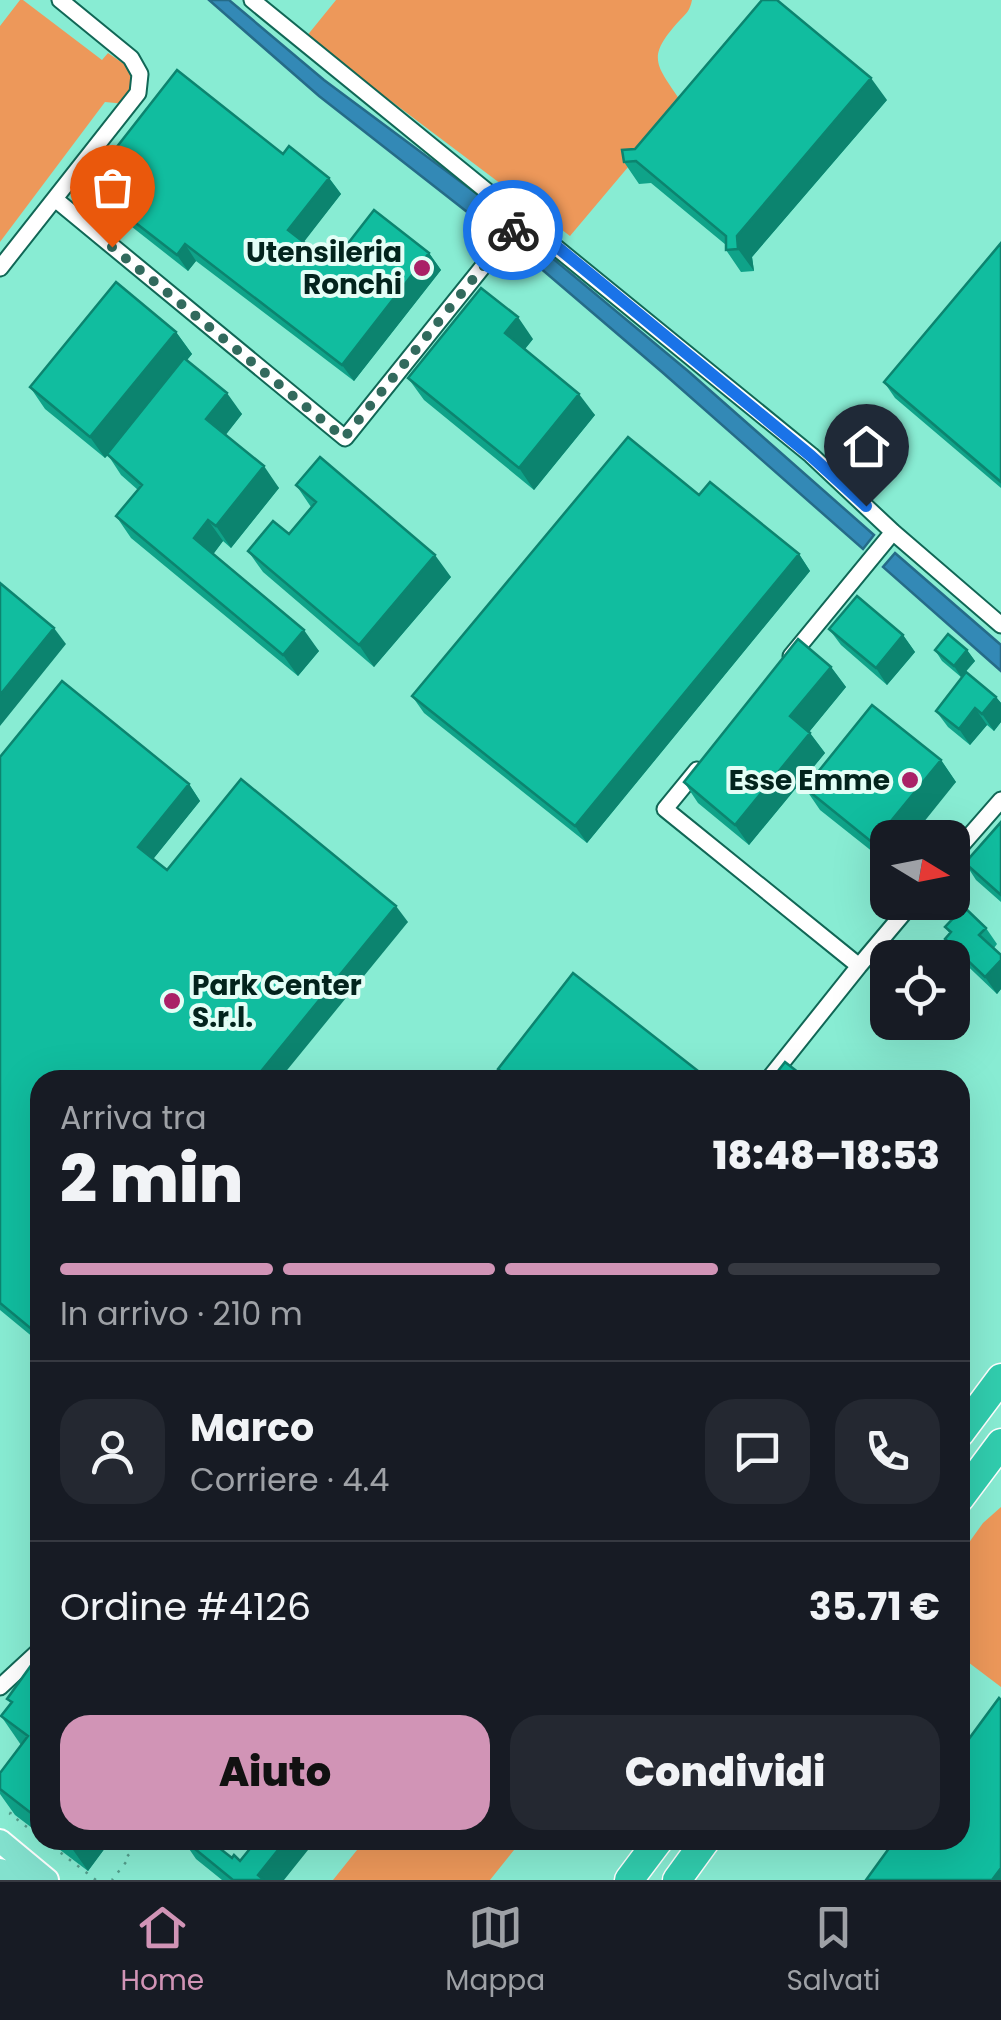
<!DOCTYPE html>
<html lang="it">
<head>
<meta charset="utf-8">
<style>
  :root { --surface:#171b24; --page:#242831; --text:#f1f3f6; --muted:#9ea1a6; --line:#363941; --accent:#d194b6 }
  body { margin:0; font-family:Poppins,sans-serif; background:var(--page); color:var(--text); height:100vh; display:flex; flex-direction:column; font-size:38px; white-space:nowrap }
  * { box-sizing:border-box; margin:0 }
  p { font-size:32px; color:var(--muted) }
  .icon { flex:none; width:55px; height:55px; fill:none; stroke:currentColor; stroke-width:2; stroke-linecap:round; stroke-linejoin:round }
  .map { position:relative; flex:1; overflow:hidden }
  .side { position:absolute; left:30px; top:1070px; width:940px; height:780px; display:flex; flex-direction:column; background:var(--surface); border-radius:30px; box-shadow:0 10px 40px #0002 }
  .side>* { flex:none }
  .needle { width:65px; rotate:100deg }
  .tools { position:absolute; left:870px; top:820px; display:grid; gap:20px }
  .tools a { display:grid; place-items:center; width:100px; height:100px; border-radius:20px; background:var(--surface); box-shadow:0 10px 40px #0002; font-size:50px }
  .pin { position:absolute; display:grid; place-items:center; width:85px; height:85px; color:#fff; margin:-102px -42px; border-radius:50% 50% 50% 0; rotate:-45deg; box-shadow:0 0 10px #0007 }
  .pin .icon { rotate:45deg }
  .courier { position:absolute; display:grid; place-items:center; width:100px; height:100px; margin:-50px; border:8px solid #1a73e8; border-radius:50%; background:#fff; color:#222; box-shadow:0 2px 12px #0007 }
  .head em { font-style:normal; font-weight:800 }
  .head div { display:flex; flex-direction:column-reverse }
  .head { display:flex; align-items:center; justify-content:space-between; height:170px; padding:0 30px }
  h1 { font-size:65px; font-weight:800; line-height:75px }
  .bar { display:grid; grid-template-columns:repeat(4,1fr); gap:15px 10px; align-content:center; height:120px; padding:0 30px }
  .bar i { height:12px; border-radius:8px; background:var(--line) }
  .bar .current { background:var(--accent) }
  .bar p { grid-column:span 4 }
  .line { display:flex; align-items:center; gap:25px; padding:0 30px; border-top:2px solid var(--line) }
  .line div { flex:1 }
  .round { display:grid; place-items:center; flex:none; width:105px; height:105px; border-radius:30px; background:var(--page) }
  .action { display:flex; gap:20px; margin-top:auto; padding:20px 30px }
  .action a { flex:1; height:115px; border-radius:30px; background:var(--accent); color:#111; font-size:40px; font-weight:800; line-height:115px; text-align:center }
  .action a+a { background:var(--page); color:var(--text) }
  .tab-bar { display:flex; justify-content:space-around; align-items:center; height:140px; border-top:2px solid var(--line); background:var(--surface); font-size:28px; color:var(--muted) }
  .tab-bar a { display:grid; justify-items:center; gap:5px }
  .tab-bar .current { color:var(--accent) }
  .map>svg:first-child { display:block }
  .green { fill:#ed985a }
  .water { fill:#3389b6; stroke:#256b88; stroke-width:2.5 }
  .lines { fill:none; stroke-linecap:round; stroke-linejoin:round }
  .minor-casing { stroke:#116756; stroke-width:19 }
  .primary-casing { stroke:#fff; stroke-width:26 }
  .motorway-casing { stroke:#fff; stroke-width:31 }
  .path { stroke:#549e8c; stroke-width:2.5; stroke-dasharray:2.5 8; stroke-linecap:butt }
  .minor { stroke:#fff; stroke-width:15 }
  .primary { stroke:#83e1ce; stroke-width:22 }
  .motorway { stroke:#31cdae; stroke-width:28 }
  .wall { fill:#0fa389 }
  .shaded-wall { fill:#0c846f }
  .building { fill:#11bd9f; stroke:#0c846f; stroke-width:2.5 }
  .done { stroke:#326a5d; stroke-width:10; stroke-dasharray:0 18 }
  .route { stroke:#1a73e8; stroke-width:12 }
  .poi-dot { fill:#aa2167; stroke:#e3fef6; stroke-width:4 }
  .labels { text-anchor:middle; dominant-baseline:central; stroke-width:8; stroke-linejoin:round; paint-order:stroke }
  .poi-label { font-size:28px; font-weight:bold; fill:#03241d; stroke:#e3fef6; text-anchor:end }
</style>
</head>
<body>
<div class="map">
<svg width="1001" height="1880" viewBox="0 0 1001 1880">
  <rect width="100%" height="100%" fill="#88ecd3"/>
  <!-- green -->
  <path class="green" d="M20 0H23L102 60 108 53 127 66 134 83 126 104 105 102 0 242V26Z
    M336 0H692C690 10 687 13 680 20 645 58 656 64 682 103L570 236 306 37Z
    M1001 1507V1687L960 1656V1555L983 1523Z
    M365 1840H522L490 1880H333Z"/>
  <!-- water -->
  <path class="water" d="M209 0H229L324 80 504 214 505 220 494 233 319 96Z
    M527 237 688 371 874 535 863 549 662 372 518 249Z
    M895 553 1001 645V671L883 567Z"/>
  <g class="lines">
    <defs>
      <path id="minor" d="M252 0 811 455 893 532 1001 625
        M55 199 345 438 522 218
        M0 268 138 93 140 74 131 58 60 0
        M791 656 893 532
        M697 770 665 809 859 966
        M952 856 1001 800
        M768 1080 859 966 913 902
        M0 1687 40 1650"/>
      <path id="primary" d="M0 1841 47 1880
        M0 1870 34 1880"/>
      <path id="motorway" d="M960 1433 1001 1378
        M960 1498 1001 1443
        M629 1880 659 1840
        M677 1880 706 1840"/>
    </defs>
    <!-- minor casing -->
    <use href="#minor" class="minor-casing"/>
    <!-- primary casing -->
    <use href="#primary" class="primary-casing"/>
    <!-- motorway casing -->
    <use href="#motorway" class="motorway-casing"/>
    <!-- path -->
    <path class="path" d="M11 1812 10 1814 40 1837
      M44 1840 96 1880
      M112 1840 130 1857 112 1880"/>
    <!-- minor -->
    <use href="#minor" class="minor"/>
    <!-- primary -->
    <use href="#primary" class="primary"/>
    <!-- motorway -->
    <use href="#motorway" class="motorway"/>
  </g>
  <!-- wall -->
  <path class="wall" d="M887 100 752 257 754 271 741 272 726 250V245L651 183 639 184 624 162 635 149Z
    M283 154 329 178 341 194 303 242 332 264 429 253 441 270 354 381 196 261 188 271 99 201 87 185Z
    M1001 243V488L895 398 884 382Z
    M176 332 192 354 187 360 242 414 225 435 279 488 231 548 223 541 213 554 319 651 298 676 131 538 116 516 138 490 121 475 108 455 105 458 45 409 30 387Z
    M533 339 525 349 595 415 534 490 424 400 408 378Z
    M296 485 451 577 374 667 263 572 248 551 289 534 311 507Z
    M699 495 799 554 810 571 587 843 424 713 412 696Z
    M829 629 903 635 915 652 887 685 841 645Z
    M935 650H967L975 661 961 677 942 661Z
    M831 667 846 687 809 732 825 753 749 845 698 803 684 782Z
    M996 697 1001 703V722L994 731 987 725 970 745 948 727 936 711Z
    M0 757 189 784 200 801 153 859 167 870 408 922 40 1080V1343L0 1310Z
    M941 760 956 782 888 838V864L820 810 805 788Z
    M1001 822V902L976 880 965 863Z
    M945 927 986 928 997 944 994 948 1001 955V989L997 994 956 955 945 939 950 934Z
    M888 958V985L872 966Z
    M40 1653V1834L15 1815 0 1794V1773L21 1745 1 1716 11 1704 7 1699Z
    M47 1840H111L88 1871Z
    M183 1840 240 1861 284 1880H222L196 1859Z"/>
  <!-- shaded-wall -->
  <path class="shaded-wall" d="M871 78 887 100 752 257 754 271 738 249 737 236Z
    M329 178 341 194 300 247 288 230Z
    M185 244 196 261 188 271 177 255Z
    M429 253 441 270 354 381 342 365Z
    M518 317 533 339 520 355 505 333Z
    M176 332 192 354 105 458 90 437Z
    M227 393 242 414 221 441 206 419Z
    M579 394 595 415 534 490 519 468Z
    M264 466 279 488 231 548 216 526Z
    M208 520 223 541 209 560 194 538Z
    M799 554 810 571 587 843 575 826Z
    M435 555 451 577 374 667 359 645Z
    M54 628 66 644 0 726V695Z
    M304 630 319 651 298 676 283 655Z
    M903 635 915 652 887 685 876 668Z
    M967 650 975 661 961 677 954 666Z
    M831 667 846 687 805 737 790 716Z
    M996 697 1001 703V722L994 731 982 714Z
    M975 708 987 725 970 745 959 729Z
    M810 733 825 753 749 845 735 825Z
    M941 760 956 782 911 838H888V864L873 843Z
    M189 784 200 801 150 863 138 847Z
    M396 906 408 922 279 1080H254Z
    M1001 960V989L997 994 985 977Z
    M698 1071 705 1080H691Z
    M66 1840H111L88 1871Z
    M286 1840H316L284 1880H261L258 1875Z
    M1001 1868V1880H992Z"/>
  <!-- building -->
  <path class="building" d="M762 0H777L871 78 737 236 738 249 726 250V236L636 161 624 162 622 150 635 149Z
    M177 70 283 154 289 146 329 178 288 230 332 264 374 210 429 253 342 365 185 244 177 255 87 185Z
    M1001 243V482L884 382Z
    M116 282 176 332 90 437 30 387Z
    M481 288 518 317 505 333 579 394 519 468 408 378Z
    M184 358 227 393 206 419 264 466 216 526 208 520 194 538 304 630 283 655 116 516 142 485 107 454Z
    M628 437 699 495 710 482 799 554 575 826 412 696Z
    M320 457 435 555 359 645 248 551 273 521 289 534 316 502 296 485Z
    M0 583 54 628 0 695Z
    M857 596 903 635 876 668 829 629Z
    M948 634 967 650 954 666 935 650Z
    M798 639 831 667 790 716 810 733 735 825 684 782Z
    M966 672 996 697 982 714 975 708 959 729 936 711Z
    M62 681 189 784 138 847 167 870 241 779 396 906 254 1080H40V1336L0 1303V757Z
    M872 705 941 760 873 843 805 788Z
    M1001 822V895L965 863Z
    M964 907 986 928 979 935 1001 955V960L985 977 945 939 951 932 945 927Z
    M891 943 908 958H888V979L872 966Z
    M573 973 698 1071 691 1080H512L498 1069Z
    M785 1062 808 1080H771Z
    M40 1653V1820L0 1789V1773L28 1736 1 1716 12 1702 7 1699Z
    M999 1698 1001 1700V1868L992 1880H866L895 1840H960V1751Z
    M184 1840H209L232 1858 234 1855 240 1861 257 1840H286L258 1875 264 1880H233Z"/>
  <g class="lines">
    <!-- done -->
    <path class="done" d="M112 247 344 438 513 230"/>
    <!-- route -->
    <path class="route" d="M513 230 522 218 811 456 866 506"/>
  </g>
  <!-- markers -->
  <g class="poi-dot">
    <circle cx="422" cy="268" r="10"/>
    <circle cx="910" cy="780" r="10"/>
    <circle cx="172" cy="1001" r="10"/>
  </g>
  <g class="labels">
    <!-- poi labels -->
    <g class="poi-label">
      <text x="402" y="252">Utensileria<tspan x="402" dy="32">Ronchi</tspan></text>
      <text x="890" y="780">Esse Emme</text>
      <text x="192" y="985" text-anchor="start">Park Center<tspan x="192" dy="32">S.r.l.</tspan></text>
    </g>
  </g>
</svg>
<div class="tools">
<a><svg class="needle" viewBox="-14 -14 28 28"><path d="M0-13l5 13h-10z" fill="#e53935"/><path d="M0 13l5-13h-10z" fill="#9ea1a6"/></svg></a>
<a><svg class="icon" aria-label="locate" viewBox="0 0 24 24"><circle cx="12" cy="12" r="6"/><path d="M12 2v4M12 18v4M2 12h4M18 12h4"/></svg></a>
</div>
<div class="pin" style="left:112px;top:247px;background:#ea580c"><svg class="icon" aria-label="bag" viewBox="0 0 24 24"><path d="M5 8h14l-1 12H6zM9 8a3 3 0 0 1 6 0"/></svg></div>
<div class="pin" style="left:866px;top:506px;background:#1f2937"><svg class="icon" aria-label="home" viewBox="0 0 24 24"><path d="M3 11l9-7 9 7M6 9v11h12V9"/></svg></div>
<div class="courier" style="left:513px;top:230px"><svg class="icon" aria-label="bike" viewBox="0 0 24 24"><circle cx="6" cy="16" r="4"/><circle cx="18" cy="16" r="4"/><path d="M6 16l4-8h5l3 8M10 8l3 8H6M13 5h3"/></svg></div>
<section class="side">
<div class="head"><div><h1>2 min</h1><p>Arriva tra</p></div><em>18:48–18:53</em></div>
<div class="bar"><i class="current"></i><i class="current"></i><i class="current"></i><i></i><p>In arrivo · 210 m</p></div>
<div class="line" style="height:180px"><a class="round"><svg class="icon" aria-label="person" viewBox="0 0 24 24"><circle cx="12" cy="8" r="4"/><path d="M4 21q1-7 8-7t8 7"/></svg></a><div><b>Marco</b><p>Corriere · 4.4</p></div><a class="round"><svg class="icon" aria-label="chat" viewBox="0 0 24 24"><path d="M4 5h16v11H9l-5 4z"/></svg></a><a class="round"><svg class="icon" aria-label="phone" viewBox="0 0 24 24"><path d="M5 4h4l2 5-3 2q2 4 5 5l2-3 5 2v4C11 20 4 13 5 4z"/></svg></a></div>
<div class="line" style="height:130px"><div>Ordine #4126</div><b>35.71 €</b></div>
<div class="action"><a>Aiuto</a><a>Condividi</a></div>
</section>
</div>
<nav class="tab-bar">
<a class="current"><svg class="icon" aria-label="home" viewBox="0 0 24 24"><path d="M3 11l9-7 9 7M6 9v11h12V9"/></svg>Home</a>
<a><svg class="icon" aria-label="map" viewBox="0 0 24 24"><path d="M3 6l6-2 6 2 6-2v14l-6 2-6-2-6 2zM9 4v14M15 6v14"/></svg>Mappa</a>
<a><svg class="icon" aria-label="saved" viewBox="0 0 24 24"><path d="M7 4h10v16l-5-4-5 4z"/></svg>Salvati</a>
</nav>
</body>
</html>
